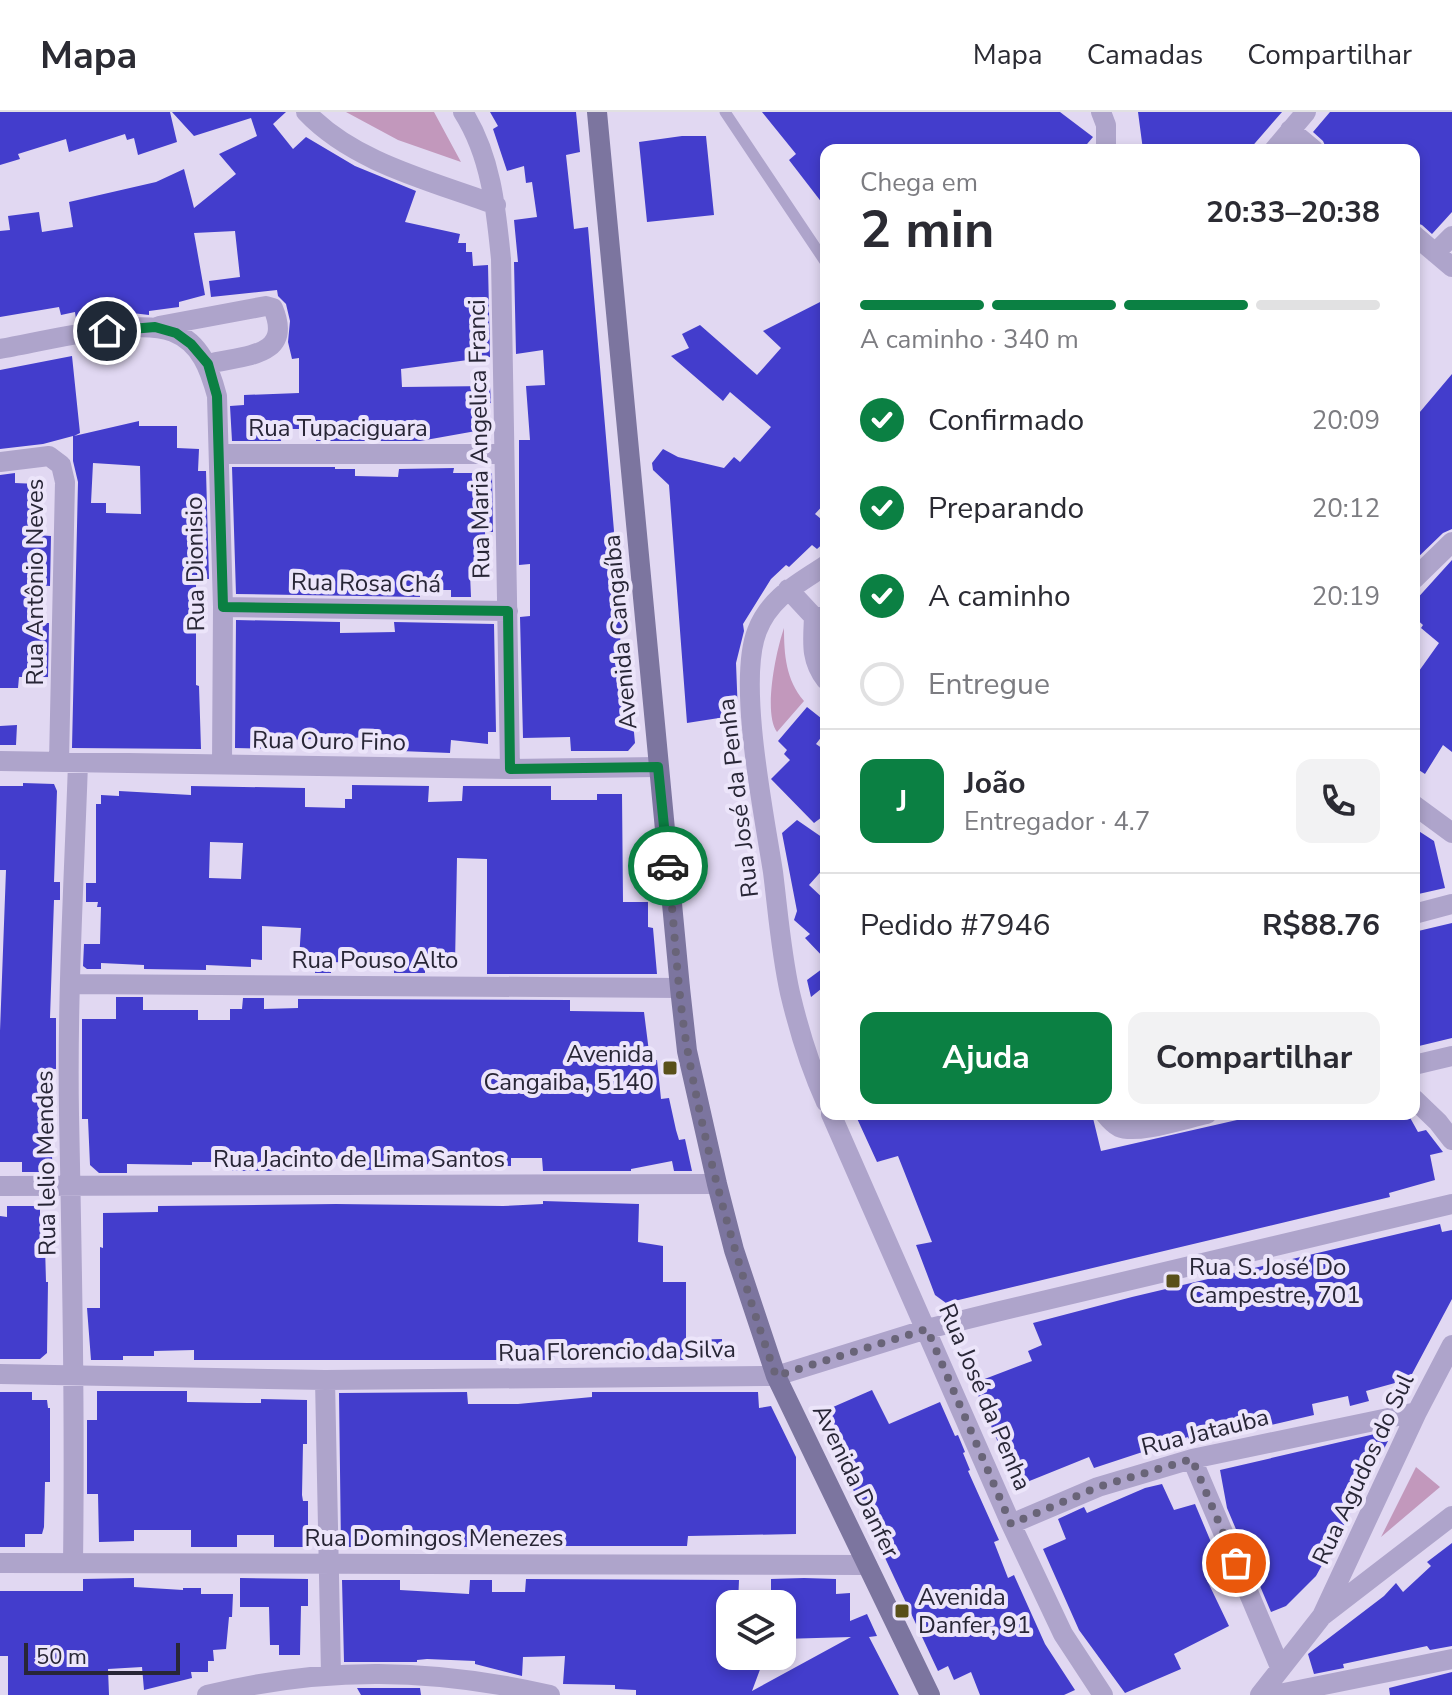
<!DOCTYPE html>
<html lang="pt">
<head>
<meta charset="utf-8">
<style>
  :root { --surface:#fff; --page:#f2f2f3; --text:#2b2b33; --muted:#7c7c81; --line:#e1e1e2; --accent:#0b8043 }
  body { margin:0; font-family:"Nunito Sans",sans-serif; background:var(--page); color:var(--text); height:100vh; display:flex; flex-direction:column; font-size:30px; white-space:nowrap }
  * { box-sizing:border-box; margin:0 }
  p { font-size:26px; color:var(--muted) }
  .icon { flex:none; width:44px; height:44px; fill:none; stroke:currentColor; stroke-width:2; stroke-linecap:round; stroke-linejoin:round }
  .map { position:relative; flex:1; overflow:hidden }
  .drawer { position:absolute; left:820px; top:32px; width:600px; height:976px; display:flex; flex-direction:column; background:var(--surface); border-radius:16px; box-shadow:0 4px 12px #0003 }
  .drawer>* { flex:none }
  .fabs { position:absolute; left:716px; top:1478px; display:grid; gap:16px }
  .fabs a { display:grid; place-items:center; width:80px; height:80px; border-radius:16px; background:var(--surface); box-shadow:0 4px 12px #0003; font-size:40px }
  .scale { position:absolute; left:24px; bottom:20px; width:156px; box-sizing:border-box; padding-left:8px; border:4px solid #282636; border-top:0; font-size:22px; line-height:28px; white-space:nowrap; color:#282636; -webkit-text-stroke:6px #ece5fa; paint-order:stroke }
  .pin { position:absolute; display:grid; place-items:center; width:68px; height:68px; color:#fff; margin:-34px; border:4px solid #fff; border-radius:50%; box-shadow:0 2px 8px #0007 }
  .courier { position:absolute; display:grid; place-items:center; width:80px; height:80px; margin:-40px; border:6px solid #0b8043; border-radius:50%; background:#fff; color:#222; box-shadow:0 2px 10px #0007 }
  .summary em { font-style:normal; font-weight:700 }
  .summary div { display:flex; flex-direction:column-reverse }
  .summary { display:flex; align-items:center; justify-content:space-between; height:136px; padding:0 40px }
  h1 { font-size:52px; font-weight:700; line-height:60px }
  .bar { display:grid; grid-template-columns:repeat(4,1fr); gap:12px 8px; align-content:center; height:96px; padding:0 40px }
  .bar i { height:10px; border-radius:6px; background:var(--line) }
  .bar .selected { background:var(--accent) }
  .bar p { grid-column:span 4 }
  .line { display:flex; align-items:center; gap:20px; padding:0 40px; border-top:2px solid var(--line) }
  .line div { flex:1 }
  .round { display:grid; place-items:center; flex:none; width:84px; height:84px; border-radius:16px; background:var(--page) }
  ol { padding:0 40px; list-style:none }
  li { display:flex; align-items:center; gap:24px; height:88px }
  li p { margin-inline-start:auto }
  li .icon { padding:8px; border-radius:50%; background:var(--accent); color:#fff; stroke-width:4 }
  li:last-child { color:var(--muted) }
  li i { width:44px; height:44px; border:4px solid var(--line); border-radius:50% }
  .button { display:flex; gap:16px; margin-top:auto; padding:16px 40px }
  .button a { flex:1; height:92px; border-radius:16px; background:var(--accent); color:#fff; font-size:32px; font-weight:700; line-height:92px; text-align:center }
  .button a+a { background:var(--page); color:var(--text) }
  header { display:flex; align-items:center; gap:48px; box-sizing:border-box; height:112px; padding:0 40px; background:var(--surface); border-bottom:2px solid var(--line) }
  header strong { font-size:38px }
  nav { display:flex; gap:44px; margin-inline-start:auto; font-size:28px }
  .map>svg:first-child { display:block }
  .green { fill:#c298bc }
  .building { fill:#433dcc; fill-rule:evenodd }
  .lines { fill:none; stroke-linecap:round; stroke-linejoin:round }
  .lane { stroke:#aea4cb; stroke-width:11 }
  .street { stroke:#aea4cb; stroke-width:20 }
  .secondary { stroke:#7c759f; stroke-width:20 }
  .done { stroke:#696478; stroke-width:8; stroke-dasharray:0 14.4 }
  .route { stroke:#0b8043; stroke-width:10 }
  .poi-dot { fill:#59501a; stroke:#ece5fa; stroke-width:3 }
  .labels { text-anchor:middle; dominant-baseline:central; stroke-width:8; stroke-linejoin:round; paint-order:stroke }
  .street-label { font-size:24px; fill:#282636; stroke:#ece5fa }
  .poi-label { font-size:24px; fill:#282636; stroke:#ece5fa; text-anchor:start }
</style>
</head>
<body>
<header>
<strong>Mapa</strong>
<nav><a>Mapa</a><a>Camadas</a><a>Compartilhar</a></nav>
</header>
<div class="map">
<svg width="1452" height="1583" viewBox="0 0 1452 1583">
  <rect width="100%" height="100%" fill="#e1d8f2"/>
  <!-- green -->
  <path class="green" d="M346 0H434L461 50 398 28Z
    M784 516C784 543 786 568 804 589L777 620C763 601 776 539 784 516Z
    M1416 1355 1440 1375 1381 1425Z"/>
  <!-- building -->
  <path class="building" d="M0 0H170L177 30 138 43 134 26 127 28 125 22 69 40 66 27 18 42 20 47 0 53Z
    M172 0H286L273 12 293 37 306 25 355 54 416 79 405 110 460 122 458 131H466V140H472L473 154 488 153 490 245 401 257 402 275 490 274 491 291 472 294 476 319 420 329H316V317H284L282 318 281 329H232L230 294 244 293V283L299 281V246L292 247 288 230 290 209 286 192 278 184 277 178 211 185 209 169 240 165 235 119 194 121 205 183 179 190V195L149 199V203L132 201 102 205V203L76 207 75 200 61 203 59 195 0 205V119L10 118 8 104 39 100 42 120 73 115 69 90 156 70 184 57 194 96 236 62 219 42 257 24 251 6 194 24Z
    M490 0H576L580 40 566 43 574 117 588 115 614 419 611 431 614 475H620L624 521H620L622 568H629L635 631 628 639H571L570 625 523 626 520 505 530 504V452L519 453V328H530L526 274 545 273 543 238 516 242 514 150H518L514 108 537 105 532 70 526 71 524 54 507 59 493 17 498 14Z
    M762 0H1060L1093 25 1082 38H826V96L789 48 796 42Z
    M1138 0H1282L1249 38H1143Z
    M1330 0H1452V100L1432 122 1422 113 1414 110V38H1327L1323 29 1313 20Z
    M682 24H706L714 103 647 110 639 30Z
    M826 187V390L815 402 826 411V429L817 437 812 433 789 455 786 453 771 467 743 512 744 519 736 551 738 603 687 611 669 373 653 358 652 351 663 337 678 345 724 356 734 345 740 350 771 315 730 280 723 289 671 244 689 236 682 222 700 213 757 263 781 236 763 219Z
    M72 244 80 321 74 324 139 309V314H177V336L199 337 198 359H206L209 467H196V573L199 574 201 637 72 636 78 370 73 349V324L43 332 0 337V258ZM93 351 140 354 141 402 106 401V391H91Z
    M1452 262V417L1443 421 1414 449V307Z
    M232 355H335V357H355V364L398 365 399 357 454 356 453 361H492L493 420H485L487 463 470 462 471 485H451V478H420V485L236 482Z
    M15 361V371L38 372 36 423 51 424 50 474 36 473 35 491V511H49L48 565H19L18 576H0V363Z
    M1452 448V640L1443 633 1425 662 1414 655V566L1439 531 1421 516 1423 513 1414 505V490Z
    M236 508 340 510V521L395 520 394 510 494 512 496 620H488V632L451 628 450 641 376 638 377 625 283 628V637L235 636Z
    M807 595 826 610V619L816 632 826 639V702L814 711 771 667 790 648 784 642 787 638 778 629Z
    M17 613 16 633H0V614Z
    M23 671 54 672 57 679 54 770H60V788H54L50 906H56V957H49L48 981 53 1060H22V1050H0V919L6 758H0V674H23Z
    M352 673 429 674 428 690 462 689 463 674H551V688H597V682H622L623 790H648V815L653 816 657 862H487V747L457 746 455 852 425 851V861H394V852L331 850V861H315V848H299L301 816 262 814V848L251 847V855L206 853V858L144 857V853L101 851V857H87L83 854 84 832H100L101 795H97L98 790H86V771H96V692H101V683L119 684V679L191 683V674L305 676V695L345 696V687H352ZM210 730 243 731 241 767 209 766Z
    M797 708 826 728V754L809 773 826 789V848L805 826 810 822 794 808 797 799 782 721Z
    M1414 716 1434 729 1445 776 1414 783Z
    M1452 811V926L1419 934 1414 911V820Z
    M826 854V873L811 885 807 868Z
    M116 885H143V898H198V908H230V897H242L243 886H264V897L298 896V887H314L570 888V899L644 900 650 948H657L661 987 669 986 676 1018 679 1028 685 1027 692 1059H674L672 1049 631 1057V1059H543L542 1046H511V1054L419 1052V1057L356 1058V1047H288V1058L269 1059H232V1050H192V1053L127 1052V1061H99L90 1053 88 1007H82V907H116Z
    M855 1002H1092L1101 1039 1237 1008 1261 1005 1260 1002H1408L1418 1020 1426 1018 1443 1040 1430 1043 1435 1068 1389 1081 1390 1085 946 1191 935 1183 916 1133 932 1130 898 1044 877 1050Z
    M543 1089 639 1092 638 1130 663 1134V1170H686V1228L722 1227V1248H642V1234L556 1236 554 1248H194V1238L154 1239V1244H123V1248H91L87 1196H100V1135L103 1136V1101L158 1100V1094L336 1092 503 1094 543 1092Z
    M7 1094H40V1103H50L49 1133H45L46 1170H48L47 1241 40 1247H0V1104L7 1105Z
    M1440 1112 1442 1120 1452 1118V1187L1412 1262 1394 1267 1395 1271 1366 1279 1369 1289 1350 1294 1348 1284 1312 1292 1314 1303 1191 1332 1188 1325 1094 1356 1089 1345 1022 1372 1019 1371 1011 1353 1008 1354 978 1283 987 1280 982 1268 1032 1249 1028 1239 1042 1233 1033 1211 1132 1185Z
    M872 1278 889 1312 940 1290 955 1324 958 1323 965 1340 963 1341 970 1358 968 1359 999 1428 994 1430 1008 1466 1014 1463 1045 1532 1075 1578 1064 1583H980L971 1560 954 1568 948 1554 938 1559 842 1354 839 1328 831 1332 817 1302Z
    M97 1279H187V1290L247 1291H261V1287L307 1288V1332H303L302 1383 303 1389H308V1435H274V1423H237V1435H191V1418H134V1429L99 1430 98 1382H87V1308H97Z
    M0 1280H32V1288H47L48 1296H50V1370H45L44 1415 42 1422H25V1435H0Z
    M467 1280 468 1292H518L592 1285V1280H758L759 1296 771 1294 796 1345V1422L688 1424 687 1434H523V1423L489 1424V1435H341L339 1281Z
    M1379 1321 1388 1329 1357 1390 1316 1464 1286 1494 1271 1500 1227 1396 1220 1358Z
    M1162 1372 1174 1398 1195 1392 1216 1442 1207 1446 1213 1460 1205 1464 1229 1514 1174 1542 1181 1557 1125 1581 1079 1518 1043 1437 1066 1427 1058 1407 1084 1395 1087 1401 1145 1376Z
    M1452 1431V1534L1430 1538 1427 1534 1343 1552 1344 1556 1314 1562 1308 1542 1384 1484 1396 1471 1403 1480 1431 1454 1427 1450Z
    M134 1466V1475L183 1478V1476H201V1482H233L232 1505H229L226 1537 213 1538 214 1549H208V1560H191L192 1566 144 1578 142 1555 108 1557 109 1583H8V1544H0V1479H83V1467Z
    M240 1466 308 1467V1494H301L300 1543H279V1533H270L269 1495H240Z
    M804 1466 836 1467V1482L850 1481V1509L867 1502 877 1524 869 1525 899 1583H636V1578L615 1577V1573L563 1572 565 1544 523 1545 522 1564 475 1552V1549L427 1547 417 1548V1550H344L342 1468H400V1478L469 1482 470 1468H492V1480H525L526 1467 739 1468 738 1492H730V1544H765L752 1579 851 1525 782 1527V1492H771V1467Z
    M1452 1560V1583H1390L1389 1576Z
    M357 1576H420L421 1583H361Z"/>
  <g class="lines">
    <!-- lane -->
    <path class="lane" d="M725 0 826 151"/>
    <!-- street -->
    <path class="street" d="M306 0C354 51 432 69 496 93
      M463 0C491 44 496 96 501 147L510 657
      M1101 0 1106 13V38
      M1290 18 1314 38
      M1274 38 1306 0
      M1414 123 1452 155
      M1435 141 1452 124
      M159 214 266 194 273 196C294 246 243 243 208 252
      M0 237C42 230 135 205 173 220 201 231 210 258 217 284L223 495 222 653
      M219 342H504
      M0 350 49 344 61 353 65 370 59 650
      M826 453C798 472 770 485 757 519 737 570 764 702 773 760 778 800 781 841 790 881 799 919 810 955 826 990
      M1414 467 1452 430
      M788 477 814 505H826
      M223 495 508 499
      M814 505C813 529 810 548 826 568
      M0 649 510 657 658 655
      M1414 693 1452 721
      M1414 802 1452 792
      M70 872 680 876
      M1414 953 1452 944
      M1414 987 1438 1010 1452 1028
      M831 1002 1011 1412 1063 1522 1103 1583
      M1105 1002C1109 1007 1113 1012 1119 1015 1137 1023 1187 1006 1207 1002
      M0 1074 717 1072
      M0 1262 325 1268 776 1264 927 1217 996 1200 1452 1092
      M325 1268 331 1562
      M1192 1347 1280 1555
      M1011 1412 1098 1375 1192 1347 1417 1300
      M0 1451 867 1453
      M73 1451C75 1301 72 1152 69 1002 67 885 74 768 78 651
      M1322 1504 1417 1300 1452 1233
      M207 1583C324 1554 433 1556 550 1583
      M1260 1583 1322 1504 1452 1404
      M1274 1583 1452 1547"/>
    <!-- secondary -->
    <path class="secondary" d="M597 0 680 876 687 939 717 1072 734 1138 776 1264 930 1583"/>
  </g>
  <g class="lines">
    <!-- done -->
    <path class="done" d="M668 754C675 816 677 880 688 941 708 1051 739 1159 776 1264L927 1217 1011 1412 1098 1375 1192 1347 1236 1451"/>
    <!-- route -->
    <path class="route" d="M107 219 155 215 176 221 191 232 208 252 217 284 223 495 508 499 510 657 658 655 668 754"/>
  </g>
  <!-- markers -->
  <g class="poi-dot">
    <rect x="662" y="948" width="16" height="16" rx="4"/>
    <rect x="1165" y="1161" width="16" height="16" rx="4"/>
    <rect x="894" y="1491" width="16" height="16" rx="4"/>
  </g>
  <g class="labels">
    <!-- street labels -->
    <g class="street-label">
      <text x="338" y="316">Rua Tupaciguara</text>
      <text transform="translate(479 327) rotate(-91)">Rua Maria Angelica Franci</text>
      <text transform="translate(195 452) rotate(-91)">Rua Dionisio</text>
      <text transform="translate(35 470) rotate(-90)">Rua Antônio Neves</text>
      <text transform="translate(366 471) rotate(1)">Rua Rosa Chá</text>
      <text transform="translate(620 520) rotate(-95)">Avenida Cangaíba</text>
      <text transform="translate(329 629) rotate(1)">Rua Ouro Fino</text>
      <text transform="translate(738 686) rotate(-97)">Rua José da Penha</text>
      <text x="375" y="848">Rua Pouso Alto</text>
      <text x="359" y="1047">Rua Jacinto de Lima Santos</text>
      <text transform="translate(46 1051) rotate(-91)">Rua lelio Mendes</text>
      <text transform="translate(617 1239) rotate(-1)">Rua Florencio da Silva</text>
      <text transform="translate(985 1285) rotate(67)">Rua José da Penha</text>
      <text transform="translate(1205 1320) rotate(-14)">Rua Jatauba</text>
      <text transform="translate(1363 1357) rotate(-65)">Rua Agudos do Sul</text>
      <text transform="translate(856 1369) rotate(64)">Avenida Danfer</text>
      <text x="434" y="1426">Rua Domingos Menezes</text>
    </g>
    <!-- poi labels -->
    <g class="poi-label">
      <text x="654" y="942" text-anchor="end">Avenida<tspan x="654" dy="28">Cangaiba, 5140</tspan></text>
      <text x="1189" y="1155">Rua S. José Do<tspan x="1189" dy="28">Campestre, 701</tspan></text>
      <text x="918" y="1485">Avenida<tspan x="918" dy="28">Danfer, 91</tspan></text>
    </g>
  </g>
</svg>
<div class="fabs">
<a><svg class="icon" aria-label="layers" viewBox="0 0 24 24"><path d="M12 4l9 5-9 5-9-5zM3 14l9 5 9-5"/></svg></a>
</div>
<div class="scale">50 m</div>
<div class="pin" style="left:1236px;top:1451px;background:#ea580c"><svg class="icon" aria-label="bag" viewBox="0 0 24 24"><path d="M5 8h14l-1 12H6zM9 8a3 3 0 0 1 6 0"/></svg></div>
<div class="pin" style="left:107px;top:219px;background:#1f2937"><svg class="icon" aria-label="home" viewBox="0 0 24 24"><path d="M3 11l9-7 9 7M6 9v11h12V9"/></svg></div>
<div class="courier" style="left:668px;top:754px"><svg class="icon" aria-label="car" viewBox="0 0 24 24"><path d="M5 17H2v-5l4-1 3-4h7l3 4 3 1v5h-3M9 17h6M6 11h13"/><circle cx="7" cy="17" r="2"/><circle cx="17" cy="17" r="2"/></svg></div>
<section class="drawer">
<div class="summary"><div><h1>2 min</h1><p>Chega em</p></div><em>20:33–20:38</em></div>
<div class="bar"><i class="selected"></i><i class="selected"></i><i class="selected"></i><i></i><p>A caminho · 340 m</p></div>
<ol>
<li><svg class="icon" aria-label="check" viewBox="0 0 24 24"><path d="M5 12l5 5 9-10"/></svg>Confirmado<p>20:09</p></li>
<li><svg class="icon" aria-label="check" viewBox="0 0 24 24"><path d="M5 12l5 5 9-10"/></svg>Preparando<p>20:12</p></li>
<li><svg class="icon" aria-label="check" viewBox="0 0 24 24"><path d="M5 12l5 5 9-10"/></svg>A caminho<p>20:19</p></li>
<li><i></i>Entregue</li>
</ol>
<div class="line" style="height:144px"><b class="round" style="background:var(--accent);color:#fff">J</b><div><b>João</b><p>Entregador · 4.7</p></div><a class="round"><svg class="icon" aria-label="phone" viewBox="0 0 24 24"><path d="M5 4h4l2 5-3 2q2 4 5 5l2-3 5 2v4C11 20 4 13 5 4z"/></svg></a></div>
<div class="line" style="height:104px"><div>Pedido #7946</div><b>R$88.76</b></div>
<div class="button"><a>Ajuda</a><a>Compartilhar</a></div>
</section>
</div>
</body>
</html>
